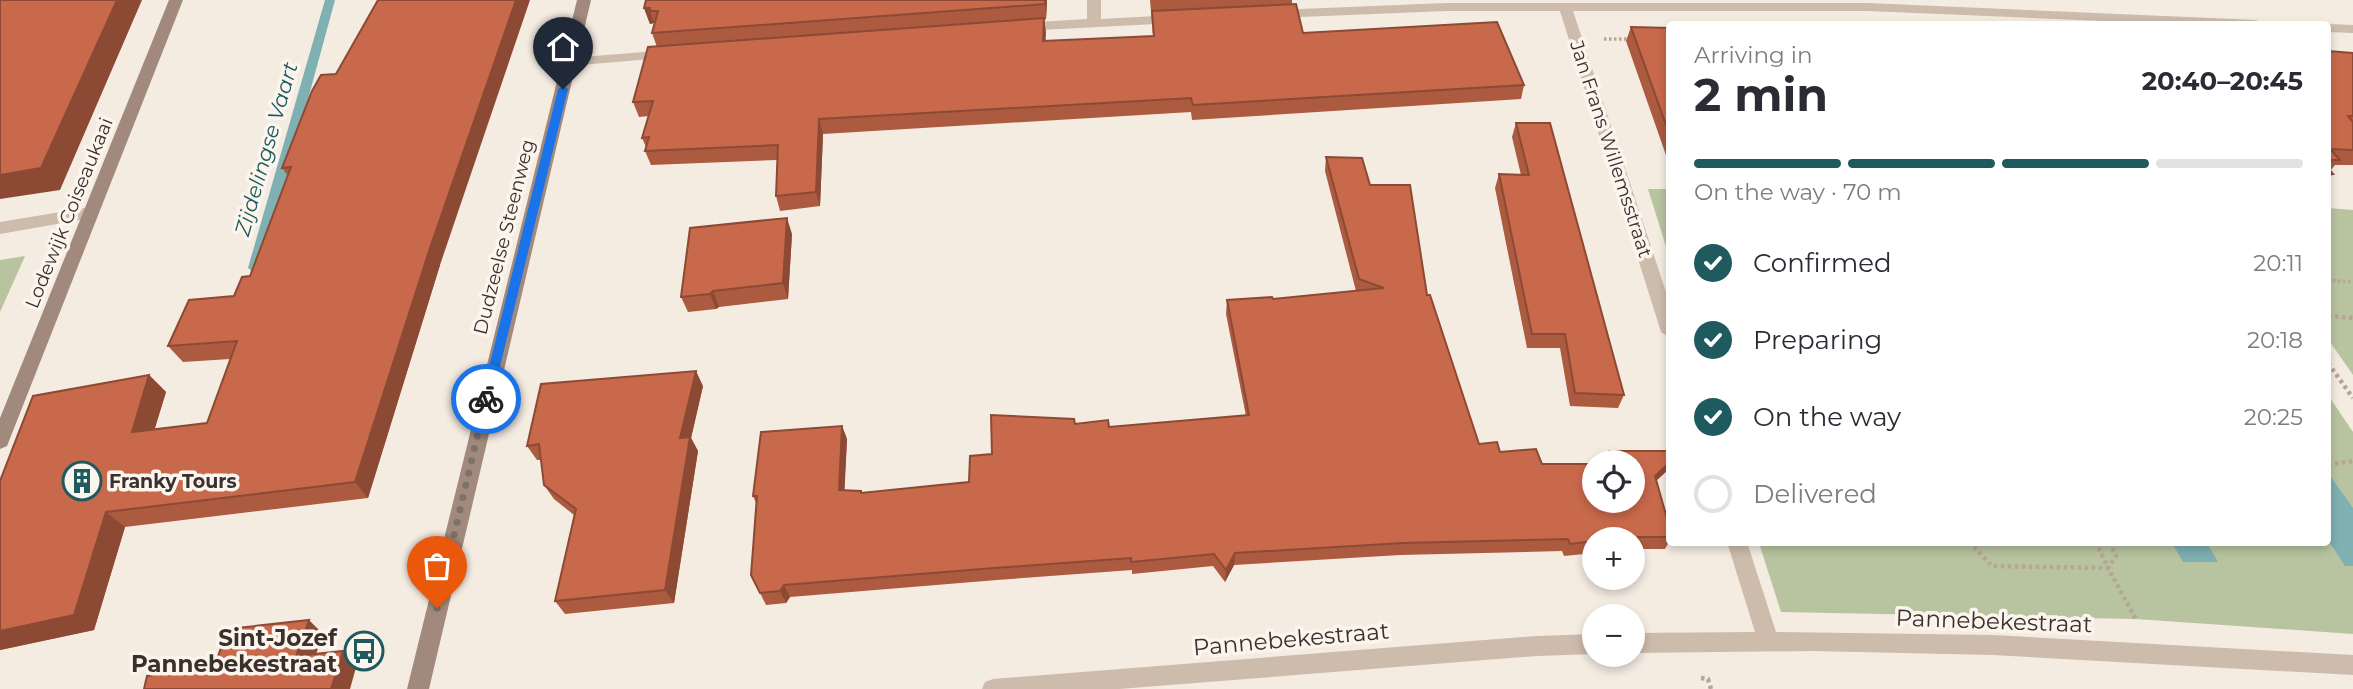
<!DOCTYPE html>
<html lang="en">
<head>
<meta charset="utf-8">
<style>
  :root { --surface:#fff; --page:#f2f2f3; --text:#2b2b33; --muted:#7c7c81; --line:#e1e1e2; --accent:#1f5a5e }
  body { margin:0; font-family:Montserrat,sans-serif; background:var(--page); color:var(--text); height:100vh; display:flex; flex-direction:column; font-size:26px; white-space:nowrap }
  * { box-sizing:border-box; margin:0 }
  p { font-size:23px; color:var(--muted) }
  .icon { flex:none; width:38px; height:38px; fill:none; stroke:currentColor; stroke-width:2; stroke-linecap:round; stroke-linejoin:round }
  .map { position:relative; flex:1; overflow:hidden }
  .sheet { position:absolute; left:1666px; top:21px; width:665px; height:525px; display:flex; flex-direction:column; background:var(--surface); border-radius:7px; box-shadow:0 4px 10px #0003 }
  .sheet>* { flex:none }
  .tools { position:absolute; left:1582px; top:450px; display:grid; gap:14px }
  .tools a { display:grid; place-items:center; width:63px; height:63px; border-radius:50%; background:var(--surface); box-shadow:0 4px 10px #0003; font-size:35px }
  .pin { position:absolute; display:grid; place-items:center; width:60px; height:60px; color:#fff; margin:-72px -30px; border-radius:50% 50% 50% 0; rotate:-45deg; box-shadow:0 0 7px #0007 }
  .pin .icon { rotate:45deg }
  .courier { position:absolute; display:grid; place-items:center; width:70px; height:70px; margin:-35px; border:5px solid #1a73e8; border-radius:50%; background:#fff; color:#222; box-shadow:0 2px 9px #0007 }
  .headline em { font-style:normal; font-weight:700 }
  .headline div { display:flex; flex-direction:column-reverse }
  .headline { display:flex; align-items:center; justify-content:space-between; height:119px; padding:0 28px }
  h1 { font-size:46px; font-weight:700; line-height:52px }
  .bar { display:grid; grid-template-columns:repeat(4,1fr); gap:10px 7px; align-content:center; height:84px; padding:0 28px }
  .bar i { height:9px; border-radius:5px; background:var(--line) }
  .bar .active { background:var(--accent) }
  .bar p { grid-column:span 4 }
  ol { padding:0 28px; list-style:none }
  li { display:flex; align-items:center; gap:21px; height:77px }
  li p { margin-inline-start:auto }
  li .icon { padding:7px; border-radius:50%; background:var(--accent); color:#fff; stroke-width:4 }
  li:last-child { color:var(--muted) }
  li i { width:38px; height:38px; border:4px solid var(--line); border-radius:50% }
  .map>svg:first-child { display:block }
  .green { fill:#b8c4a0 }
  .water { fill:#7fb0b2 }
  .lines { fill:none; stroke-linecap:round; stroke-linejoin:round }
  .stream { fill:#7fb0b2; fill-rule:evenodd }
  .path-far1 { stroke:#b9a596; stroke-width:3.5; stroke-dasharray:2.5 2.5; stroke-linecap:butt }
  .path { stroke:#b9a596; stroke-width:4.5; stroke-dasharray:3.5 3.5; stroke-linecap:butt }
  .lane { fill:#cdbbac; fill-rule:evenodd }
  .street { fill:#cdbbac; fill-rule:evenodd }
  .secondary { fill:#a18a7d; fill-rule:evenodd }
  .wall { fill:#ac5a40 }
  .shaded-wall { fill:#8c4a34 }
  .building { fill:#c8694b; stroke:#8c4a34; stroke-width:2 }
  .route { fill:#1a73e8 }
  .done { stroke:#7c716b; stroke-width:7; stroke-dasharray:0 12.6 }
  .labels { text-anchor:middle; dominant-baseline:central; stroke-width:7; stroke-linejoin:round; paint-order:stroke }
  .street-label { font-size:19px; fill:#3b302b; stroke:#fbf5ee }
  .poi-label { font-size:19px; font-weight:bold; fill:#3b302b; stroke:#fbf5ee; text-anchor:start }
  .water-label { font-size:21px; font-style:italic; fill:#1f5a5e; stroke:#fbf5ee }
  .near-street-label { font-size:23px; fill:#3b302b; stroke:#fbf5ee }
  .near-poi-label { font-size:23px; font-weight:bold; fill:#3b302b; stroke:#fbf5ee; text-anchor:end }
</style>
</head>
<body>
<div class="map">
<svg width="2353" height="689" viewBox="0 0 2353 689">
  <rect width="100%" height="100%" fill="#f4ebe1"/>
  <!-- green -->
  <path class="green" d="M1648 189H1669V256Z
    M2328 208 2353 210V375L2328 339Z
    M25 256 0 312V260Z
    M2328 395 2353 432V634L2136 619 1781 612 1759 543 2328 542Z"/>
  <!-- water -->
  <path class="water" d="M2328 473 2353 508V566H2345L2328 540Z
    M2172 543H2207L2218 562H2183Z"/>
  <g class="lines">
    <!-- stream -->
    <path class="stream" d="M325 0H335L262 268 255 273 248 268Z"/>
    <!-- path-far1 -->
    <path class="path-far1" d="M1604 39H1630
      M2328 280 2353 282"/>
    <!-- path -->
    <path class="path" d="M2328 316 2353 318
      M2328 363 2353 398
      M2328 465 2353 461
      M1969 542 1992 566 2108 568 2096 542
      M2109 542 2116 556 2108 568 2137 621
      M1701 678 1708 679 1711 689"/>
    <!-- lane -->
    <path class="lane" d="M91 207 99 213 97 217 0 234V222Z"/>
    <!-- street -->
    <path class="street" d="M1087 0H1101V19L1175 15 1182 19 1175 23 1021 31 1014 27 1021 23 1087 19Z
      M1447 3H1867L2256 20 2263 24H2172L1867 11H1573L1670 304V338L1661 332 1560 11H1447L1276 18 1269 14 1276 10Z
      M2325 24H2328L2353 25V33L2328 32V24Z
      M669 50 674 51V57L569 66 562 62 569 58Z
      M1727 542H1747L1776 632 1993 635 2353 655V675L1993 655 1813 651 1633 653V633L1755 632Z
      M1594 634V654L1537 656 1119 689H982L985 682 993 679 1537 636Z"/>
    <!-- secondary -->
    <path class="secondary" d="M169 0H183L9 441 7 446 0 449V418Z
      M577 0H591L429 689H407Z"/>
  </g>
  <!-- wall -->
  <path class="wall" d="M1047 0 1046 19 1044 20 1045 41 1153 36 1150 0H1292V4L1303 33 1524 85 1521 99 1192 120 1191 112 823 134 820 206 780 211 776 196 777 160 651 165 645 151 646 147 642 138 649 116 639 117 633 102 657 47 652 33 654 23 650 24 644 8Z
    M1631 27 1670 28V158H1667L1626 41Z
    M2328 51 2353 53V165H2335L2330 171 2333 174 2328 180Z
    M336 74 440 265 368 498 125 527 94 630 0 650V481L149 375 166 392 154 429 207 423 230 359 183 362 168 346 234 296 250 276 288 176 282 168Z
    M1516 123 1624 395 1618 408 1570 406 1560 348H1527L1495 188 1499 174 1521 175 1512 137Z
    M1326 157 1370 185 1427 295 1479 444 1500 452 1542 464 1594 500 1633 462H1604L1609 451H1670V468L1656 481 1670 529V540L1665 549H1633V539H1594V553L1564 556 1562 551 1400 555 1234 565 1225 582 1213 566 1132 574V570L997 580 790 597 786 603 766 605 751 575 756 503 753 496 842 426 847 439 844 490 862 493 969 482 992 454 1075 424 1109 427 1246 416 1226 314 1227 300 1273 299 1356 291 1325 171Z
    M792 234 788 299 719 307 716 309 688 312 681 297Z
    M703 386 691 438 698 451 674 603 565 614 555 601 574 515 554 499 544 485 541 460H537L527 446Z"/>
  <!-- shaded-wall -->
  <path class="shaded-wall" d="M117 0H142L60 190 0 199V175Z
    M516 0H530L440 265 368 498 355 482 430 248Z
    M1045 0H1047L1046 19 1045 4Z
    M644 8H650V11L654 23 650 24Z
    M1044 18 1046 32 1045 56 1043 41Z
    M819 119 823 134 820 206 816 192Z
    M787 218 792 234 788 299 783 283Z
    M713 291 719 307 716 309 710 294Z
    M696 371 703 386 691 438 698 451 674 603 665 590 680 438Z
    M149 375 166 392 149 448 132 432Z
    M842 426 847 439 844 502 839 490Z
    M1670 462V468L1648 488 1655 476Z
    M106 512 125 527 94 630 0 650V631Z
    M1235 553 1234 565 1225 582 1226 570Z
    M784 585 790 597 786 603 780 591Z
    M309 620 323 634 311 669 296 656Z
    M343 651 357 664 350 689H331Z"/>
  <!-- building -->
  <path class="building" d="M0 0H117L41 168 0 175Z
    M378 0H516L430 248 355 482 106 512 74 615 0 631V481L33 396 149 375 132 432 207 423 237 341 168 346 189 300 234 296 242 277 250 276 291 167 282 168 312 91 321 75 336 74Z
    M646 0H1045V4L652 33 658 11H650V8H644Z
    M1296 4 1303 33 1497 22 1524 85 1193 105 1191 98 819 119 816 192 776 196 778 145 645 151 649 137 642 138 653 101 633 102 648 47 1044 18 1043 41 1154 36 1152 11Z
    M1631 27 1670 28V136Z
    M2328 51 2353 53V116H2348L2353 122V150L2330 149 2340 160H2328Z
    M1516 123H1550L1624 395 1575 393 1565 334H1532L1499 174 1529 175Z
    M1326 157 1362 158 1370 185H1410L1427 295H1430L1479 444 1497 442 1500 452 1536 449 1542 464H1594V500H1633V462H1612L1609 451H1670V462L1655 476 1670 529V537H1639L1616 539H1594V541L1570 544 1568 539 1403 543 1235 553 1226 570 1214 554 1131 562V558L994 568 784 585 780 591 760 593 751 575 757 496H753L761 432 842 426 839 490 861 491V493L969 482 970 456 992 454 991 415 1074 419 1075 424 1108 420 1109 427 1249 415 1227 300 1272 297 1273 299 1384 288 1359 279Z
    M2328 168 2333 174H2328Z
    M787 218 783 283 713 291 710 294 681 297 690 228Z
    M696 371 680 438 690 437 665 590 555 601 576 509 544 485 539 444 527 446 541 384Z
    M309 620 296 656 343 651 331 689H144L147 676 214 667 228 629Z"/>
  <!-- route -->
  <path class="route" d="M563 86 568 89 492 399 486 404 481 399 558 89Z"/>
  <g class="lines">
    <!-- done -->
    <path class="done" d="M437 608 486 399"/>
  </g>
  <!-- icons -->
  <defs>
    <symbol id="building-ring" viewBox="-11 -11 22 22"><circle r="9.5" fill="#fbf5ee" stroke="#1f5a5e" stroke-width="1.5"/><path d="M-4-6H4V6H1V3H-1V6H-4ZM-2.5-4.3h1.7v1.8h-1.7ZM.8-4.3h1.7v1.8H.8ZM-2.5-1h1.7V.8h-1.7ZM.8-1h1.7V.8H.8Z" fill="#1f5a5e"/></symbol>
    <symbol id="bus-ring" viewBox="-11 -11 22 22"><circle r="9.5" fill="#fbf5ee" stroke="#1f5a5e" stroke-width="1.5"/><path d="M-5-6H5V4H4V6H2V4H-2V6H-4V4H-5ZM-3.5-4V0h7V-4ZM-3.5 1.2v1.5H-2V1.2ZM2 1.2v1.5H3.5V1.2Z" fill="#1f5a5e"/></symbol>
  </defs>
  <g fill-rule="evenodd">
    <use href="#building-ring" x="60" y="459" width="44" height="44"/>
    <use href="#bus-ring" x="342" y="629" width="44" height="44"/>
  </g>
  <g class="labels">
    <!-- street labels -->
    <g class="street-label">
      <text transform="translate(1611 149) rotate(72)">Jan Frans Willemsstraat</text>
      <text transform="translate(69 213) rotate(-68)">Lodewijk Coiseaukaai</text>
      <text transform="translate(504 237) rotate(-76)">Dudzeelse Steenweg</text>
    </g>
    <!-- poi labels -->
    <g class="poi-label">
      <text x="109" y="481">Franky Tours</text>
    </g>
    <!-- water labels -->
    <g class="water-label">
      <text transform="translate(266 149) rotate(-74)">Zijdelingse Vaart</text>
    </g>
    <!-- near-street labels -->
    <g class="near-street-label">
      <text transform="translate(1994 621) rotate(2)">Pannebekestraat</text>
      <text transform="translate(1291 639) rotate(-5)">Pannebekestraat</text>
    </g>
    <!-- near-poi labels -->
    <g class="near-poi-label">
      <text x="337" y="638">Sint-Jozef<tspan x="337" dy="26">Pannebekestraat</tspan></text>
    </g>
  </g>
</svg>
<div class="tools">
<a><svg class="icon" aria-label="locate" viewBox="0 0 24 24"><circle cx="12" cy="12" r="6"/><path d="M12 2v4M12 18v4M2 12h4M18 12h4"/></svg></a>
<a>+</a>
<a>−</a>
</div>
<div class="pin" style="left:437px;top:608px;background:#ea580c"><svg class="icon" aria-label="bag" viewBox="0 0 24 24"><path d="M5 8h14l-1 12H6zM9 8a3 3 0 0 1 6 0"/></svg></div>
<div class="pin" style="left:563px;top:89px;background:#1f2937"><svg class="icon" aria-label="home" viewBox="0 0 24 24"><path d="M3 11l9-7 9 7M6 9v11h12V9"/></svg></div>
<div class="courier" style="left:486px;top:399px"><svg class="icon" aria-label="bike" viewBox="0 0 24 24"><circle cx="6" cy="16" r="4"/><circle cx="18" cy="16" r="4"/><path d="M6 16l4-8h5l3 8M10 8l3 8H6M13 5h3"/></svg></div>
<section class="sheet">
<div class="headline"><div><h1>2 min</h1><p>Arriving in</p></div><em>20:40–20:45</em></div>
<div class="bar"><i class="active"></i><i class="active"></i><i class="active"></i><i></i><p>On the way · 70 m</p></div>
<ol>
<li><svg class="icon" aria-label="check" viewBox="0 0 24 24"><path d="M5 12l5 5 9-10"/></svg>Confirmed<p>20:11</p></li>
<li><svg class="icon" aria-label="check" viewBox="0 0 24 24"><path d="M5 12l5 5 9-10"/></svg>Preparing<p>20:18</p></li>
<li><svg class="icon" aria-label="check" viewBox="0 0 24 24"><path d="M5 12l5 5 9-10"/></svg>On the way<p>20:25</p></li>
<li><i></i>Delivered</li>
</ol>
</section>
</div>
</body>
</html>
